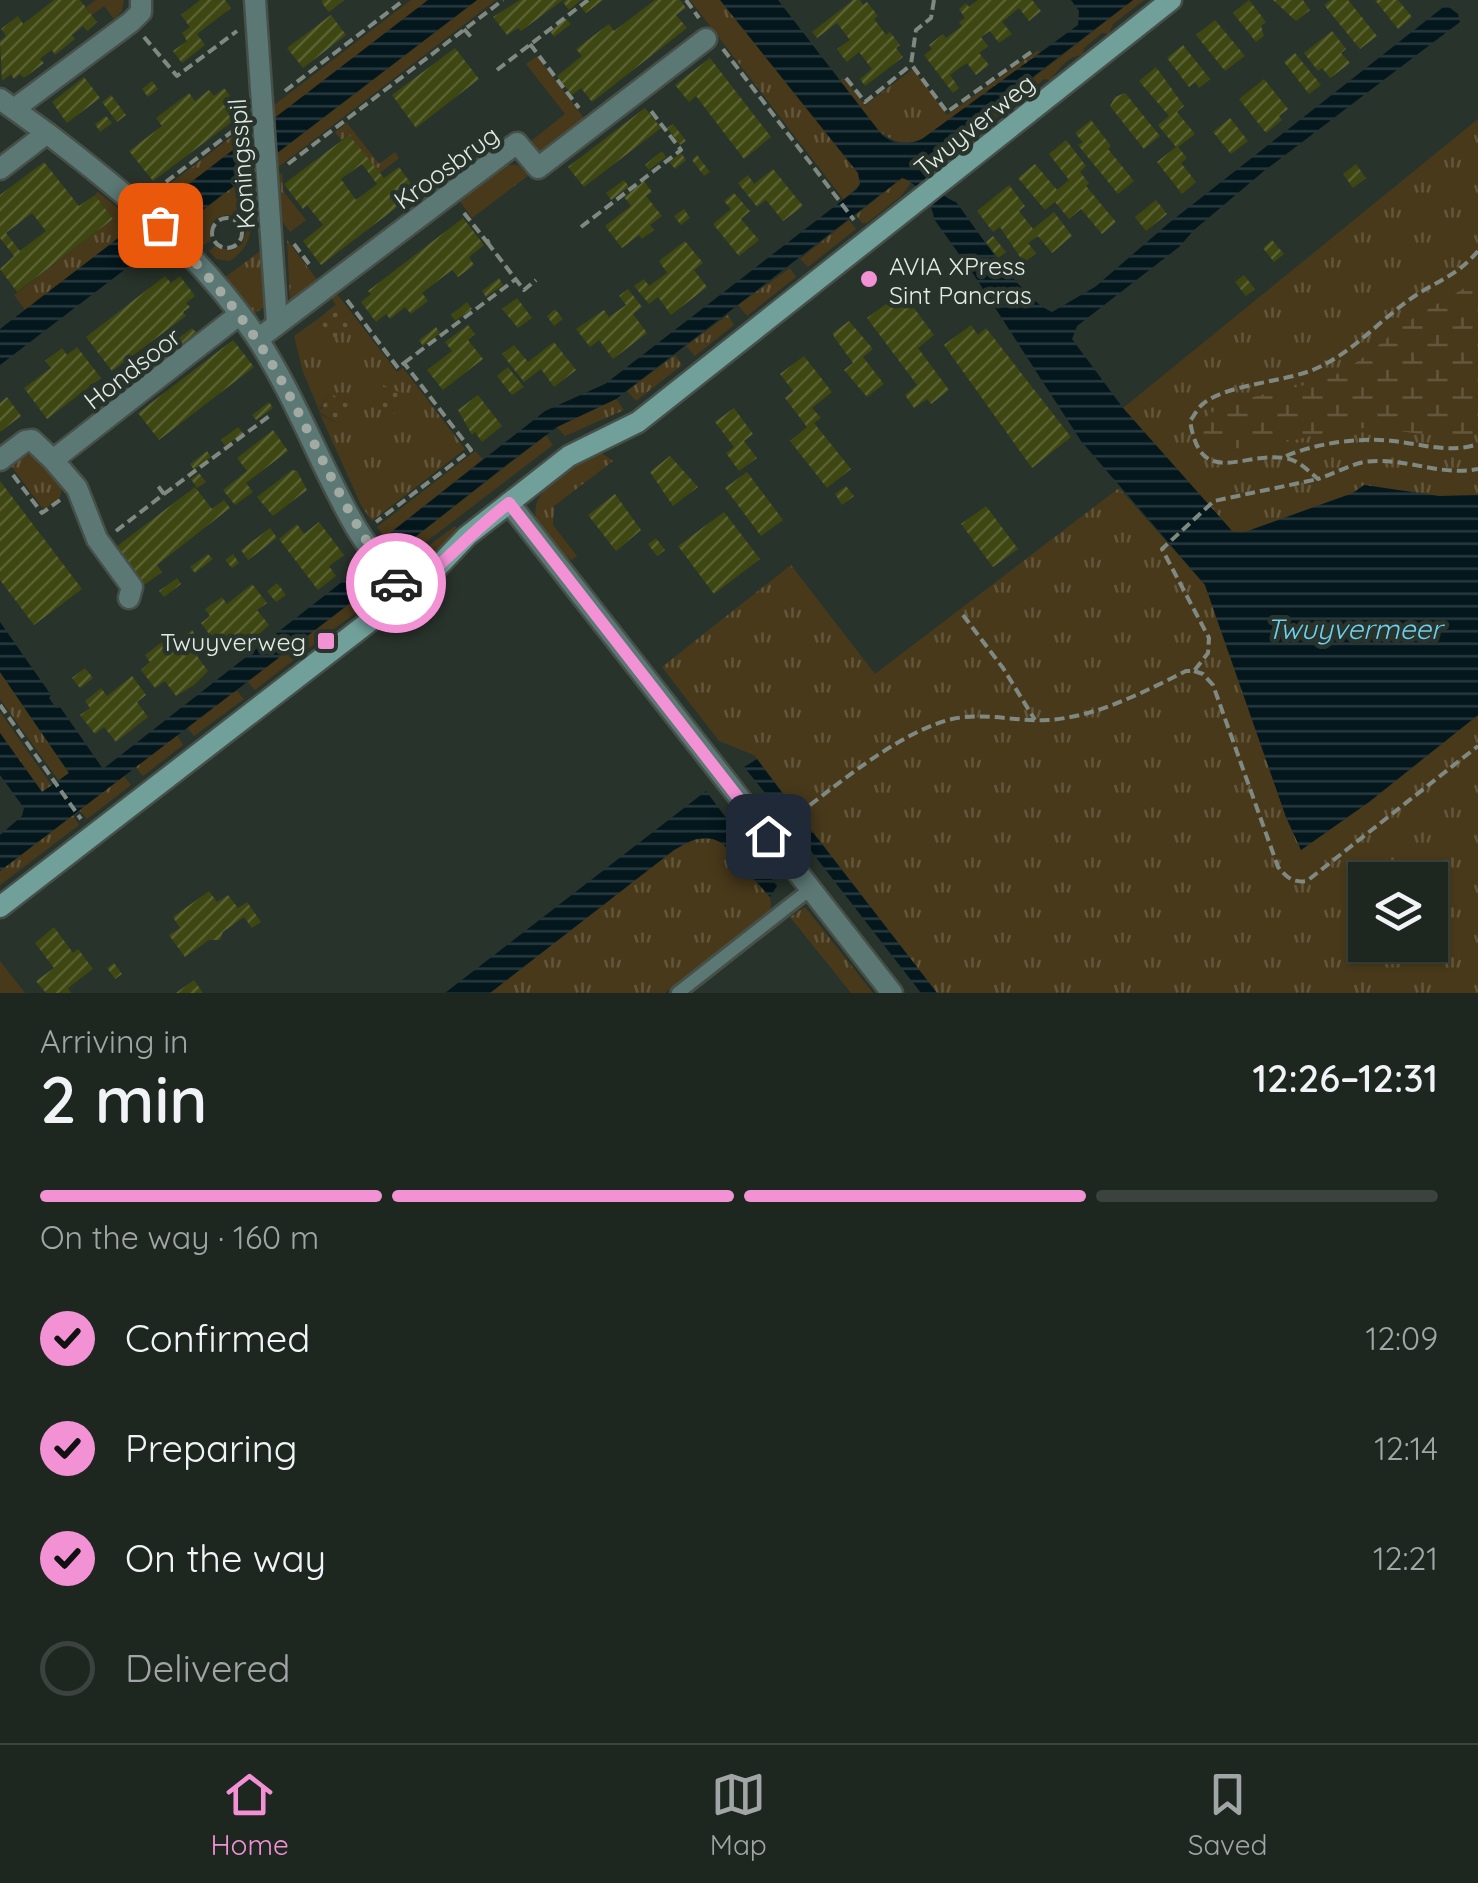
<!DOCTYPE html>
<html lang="en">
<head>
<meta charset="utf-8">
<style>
  :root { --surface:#1e2620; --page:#262e29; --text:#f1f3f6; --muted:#a1a5a5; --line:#3c433e; --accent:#f391d5 }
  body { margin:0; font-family:Quicksand,sans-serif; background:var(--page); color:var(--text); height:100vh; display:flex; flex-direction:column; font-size:38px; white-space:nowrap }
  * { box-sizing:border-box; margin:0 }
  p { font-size:32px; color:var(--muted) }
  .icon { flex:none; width:55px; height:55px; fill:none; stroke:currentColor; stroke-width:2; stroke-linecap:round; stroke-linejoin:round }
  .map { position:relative; height:993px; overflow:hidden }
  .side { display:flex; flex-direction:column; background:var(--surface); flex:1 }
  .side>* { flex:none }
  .buttons { position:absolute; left:1348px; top:862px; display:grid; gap:20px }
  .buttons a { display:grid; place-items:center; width:100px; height:100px; border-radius:0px; background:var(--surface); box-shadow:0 2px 8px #0004,0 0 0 2px var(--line); font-size:50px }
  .pin { position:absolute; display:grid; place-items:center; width:85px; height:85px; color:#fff; margin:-42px; border-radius:20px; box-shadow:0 5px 15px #0006 }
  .courier { position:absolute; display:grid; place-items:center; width:100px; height:100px; margin:-50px; border:8px solid #f391d5; border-radius:50%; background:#fff; color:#222; box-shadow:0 2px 12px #0007 }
  .summary em { font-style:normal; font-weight:600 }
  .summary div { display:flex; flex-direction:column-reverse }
  .summary { display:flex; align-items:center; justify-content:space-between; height:170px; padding:0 40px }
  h1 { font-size:65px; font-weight:600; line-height:75px }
  .bar { display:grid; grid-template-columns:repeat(4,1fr); gap:15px 10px; align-content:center; height:120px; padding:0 40px }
  .bar i { height:12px; border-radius:8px; background:var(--line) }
  .bar .active { background:var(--accent) }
  .bar p { grid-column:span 4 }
  ol { padding:0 40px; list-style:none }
  li { display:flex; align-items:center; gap:30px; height:110px }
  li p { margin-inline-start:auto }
  li .icon { padding:10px; border-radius:50%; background:var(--accent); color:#111; stroke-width:4 }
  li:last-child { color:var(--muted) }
  li i { width:55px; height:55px; border:5px solid var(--line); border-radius:50% }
  .tabs { display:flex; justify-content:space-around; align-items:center; height:140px; border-top:2px solid var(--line); background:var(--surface); font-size:28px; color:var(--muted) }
  .tabs a { display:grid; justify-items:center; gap:5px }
  .tabs .active { color:var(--accent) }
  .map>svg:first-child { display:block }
  .grass { fill:url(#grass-tufts); fill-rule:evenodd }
  .wetland { fill:url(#wetland-marsh) }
  .park { fill:url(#park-dots) }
  .water { fill:url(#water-rules) }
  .building { fill:url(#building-hatch); fill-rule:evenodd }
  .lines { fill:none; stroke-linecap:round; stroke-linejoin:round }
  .lane-casing { stroke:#465049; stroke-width:18 }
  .street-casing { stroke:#465049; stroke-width:25 }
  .secondary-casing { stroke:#465049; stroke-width:25 }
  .path { stroke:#7f8982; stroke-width:4; stroke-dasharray:10 5; stroke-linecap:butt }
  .lane { stroke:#5b7874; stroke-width:12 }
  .street { stroke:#5b7874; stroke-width:20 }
  .secondary { stroke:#71a09b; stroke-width:20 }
  .done { stroke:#a1aaa3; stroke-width:10; stroke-dasharray:0 18 }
  .route { stroke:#f391d5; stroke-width:12 }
  .poi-dot { fill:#f391d5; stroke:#28332b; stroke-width:4 }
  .labels { text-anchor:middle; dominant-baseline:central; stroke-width:9; stroke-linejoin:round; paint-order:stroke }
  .street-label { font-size:25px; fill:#e2eae4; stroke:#28332b }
  .poi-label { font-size:25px; fill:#e2eae4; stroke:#28332b; text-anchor:start }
  .water-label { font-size:28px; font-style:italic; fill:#6bd0f1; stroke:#28332b }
</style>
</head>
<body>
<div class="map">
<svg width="1478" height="993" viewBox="0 0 1478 993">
  <defs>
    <pattern id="grass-tufts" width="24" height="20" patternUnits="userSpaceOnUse" patternTransform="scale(2.5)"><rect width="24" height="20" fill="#48391a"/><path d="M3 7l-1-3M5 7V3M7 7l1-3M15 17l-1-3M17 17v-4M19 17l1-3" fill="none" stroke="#62563b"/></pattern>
    <pattern id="wetland-marsh" width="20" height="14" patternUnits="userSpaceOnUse" patternTransform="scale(2.5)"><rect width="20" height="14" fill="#48391a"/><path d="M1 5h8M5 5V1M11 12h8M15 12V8" fill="none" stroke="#62563b"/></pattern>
    <pattern id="park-dots" width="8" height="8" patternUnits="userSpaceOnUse" patternTransform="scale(2.5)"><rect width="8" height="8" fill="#48391a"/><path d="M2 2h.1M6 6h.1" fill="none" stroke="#62563b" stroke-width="1.8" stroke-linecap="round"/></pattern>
    <pattern id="water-rules" width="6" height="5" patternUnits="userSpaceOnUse" patternTransform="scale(2.5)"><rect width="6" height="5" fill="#03171d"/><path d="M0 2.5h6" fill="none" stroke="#27393e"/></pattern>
    <pattern id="building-hatch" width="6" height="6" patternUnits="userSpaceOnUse" patternTransform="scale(2.5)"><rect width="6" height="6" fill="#3e4711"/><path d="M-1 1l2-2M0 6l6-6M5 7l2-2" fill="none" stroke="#5a6234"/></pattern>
  </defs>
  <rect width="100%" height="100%" fill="#28332b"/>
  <!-- grass -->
  <path class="grass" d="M96 0H124L122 11 114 19 104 6 92 15 86 7Z
    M411 0H428L274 120 273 106Z
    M477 0H496L277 168 276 154Z
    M690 0H721L858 173 860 184 844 200Z
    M1133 0H1144L1113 24 1109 34 1102 33 1084 48 1083 55C1066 56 1060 69 1050 80L1044 79 1023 96 1022 101 1010 106 926 176 922 162 940 151Z
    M1038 50 1041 53 922 139C884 156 860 107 840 81L843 78 865 105 913 69 947 115Z
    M537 56 587 122 544 152 533 149 530 142 565 114 526 64Z
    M1478 119V495L1439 496 1364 485 1353 493 1245 532H1233L1123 408Z
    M347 123 379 164 395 152 399 158 379 174 349 135 341 140 335 132Z
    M247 125 248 138 159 208 150 199Z
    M507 165H518L529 175 472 218 459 200Z
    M282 173 283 191 306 220 290 232 279 217 276 177Z
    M250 174 252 203 237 217C219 211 207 222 211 240L199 248 180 228Z
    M902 178 912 181 901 196 867 223H862L856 215Z
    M98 192 137 224 25 310 14 295 113 219 95 195Z
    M252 211C251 235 250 247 230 261L216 259 209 251 215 246 231 251 242 244 246 232 242 221Z
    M849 220 856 229 808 267 800 259Z
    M287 240 318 281 290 302Z
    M263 249 267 305 253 315 224 278Z
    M790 268 796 277 747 316 738 305Z
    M337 294 397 372 403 368 465 449 372 521 361 505 320 414 340 425 330 393 319 410 303 372 294 336 318 319 333 338 348 327 334 306 336 305 331 298Z
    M728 315 734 325 695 356 686 346Z
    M675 355 682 365 636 401 627 391Z
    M616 399 624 410 565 436 557 427Z
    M546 435 553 445 401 561 396 552Z
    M475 451 483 459 385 537 377 527Z
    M600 452 613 461 554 506 553 525 577 556 572 560C560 556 556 549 549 539 545 533 538 526 536 518 529 487 578 463 600 452Z
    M24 454 40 458 62 488 60 497 44 510 9 463Z
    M1119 488 1205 585 1286 817 1301 850 1369 802 1478 715V993H937L754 755 719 741 662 667 791 565 875 674ZM1365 880H1430V945H1365Z
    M455 526 457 529 445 547 424 567 402 566Z
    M373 585 372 600 308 649 301 640Z
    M290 649 296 658 255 690 247 681Z
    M0 672 69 773 59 781 0 699Z
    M236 690 244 699 194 736 187 727Z
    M0 712 52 786 42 792 0 733Z
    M177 735 183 745 143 776 135 767Z
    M124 776 131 785 87 819 79 810Z
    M73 815 79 825 0 885V871Z
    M694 839H715L723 844 770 897 771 909 665 993H490L674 850Z
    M805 907 873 993H851L790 917Z
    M0 961 25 993H0Z"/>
  <!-- wetland -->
  <path class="wetland" d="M1478 279V433C1452 444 1383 424 1346 429 1312 433 1229 464 1203 438L1206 417C1228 396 1297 391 1330 377 1360 365 1380 342 1405 324 1428 307 1455 296 1478 279Z"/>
  <!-- park -->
  <path class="park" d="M334 306 349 326 333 339 318 319Z
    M381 384 401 393 402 412 390 414 378 401Z
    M330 393 351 406 340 425 319 412Z"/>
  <!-- water -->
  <path class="water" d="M428 0H477L0 365V329Z
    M720 0H778L882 135C895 145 907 146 922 139L1078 25 1079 11 1071 0H1133L922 162C924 178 941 197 956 202 977 230 1023 301 1052 312L1095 287 1169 223 1446 5 1458 14 1460 22 1264 171 1194 230 1179 247 1077 326 1072 339 1123 408 1233 532H1245L1353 493 1364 485 1439 496 1478 495V715L1369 802 1301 850 1286 817 1205 585 1081 441 974 275 934 219C933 203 917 183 902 178L616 399 557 427 509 463 396 552 374 585 0 871V835L22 816 24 808 0 775V733L42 792 69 773 0 672V622L51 695 49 698 56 708 60 707 103 769 356 571 359 572 385 537 545 411 605 384 857 189 860 184 858 173Z
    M757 759 786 798 776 806 744 767Z
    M706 791 777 886 770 897 723 844C706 832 691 840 674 850L490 993H445Z
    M811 830 937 993H921L801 838Z"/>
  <!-- building -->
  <path class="building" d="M54 0H80L97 22 87 31 83 26 77 31 72 35 75 39 55 55 52 50 46 54 40 59 44 63 24 78 20 74 14 79 11 74 2 81 0 41 6 36 1 29 18 16 23 24Z
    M200 0H225L231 8 197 34 205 45 182 63 173 51 187 41 182 33 190 27 181 15Z
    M323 0H344L329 12 321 2Z
    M520 0H563L521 31 518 28 507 35 493 17Z
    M566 0H581L569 10 563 2Z
    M591 0H603L586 13 581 7Z
    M655 0H680L686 8 676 15 687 28 592 102 581 88 572 95 557 76 582 56 576 49 609 24 614 31Z
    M853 0H860L863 5 867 2 878 16 874 19 886 35 890 32 900 45 896 48 903 57 865 86 860 79 872 69 859 52 847 62 842 56 837 49 850 40 837 23 817 38 812 32Z
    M978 0H1032L1041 11 1029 21 1019 8 1002 22 1012 34 999 43 990 31 981 37 988 46 979 53 989 65 976 75 967 63 958 69 950 75 959 88 953 93 924 55 932 49 929 45 943 34 946 38 962 26 959 22 965 18 959 9 966 3 969 7Z
    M1249 0 1266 22 1261 26 1264 36 1256 42 1233 13Z
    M1273 0H1303L1310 10 1296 21Z
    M1331 0H1348L1377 36 1360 49 1324 5Z
    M1375 0H1398L1412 17 1398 29Z
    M331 15 346 35 303 68 287 48Z
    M566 19 571 24 554 37 550 31Z
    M1215 20 1245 56 1225 71 1196 35Z
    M1332 31 1346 49 1341 53 1350 63 1330 78 1322 68 1318 71 1304 53Z
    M1183 45 1210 79 1199 88 1195 82 1189 87 1167 58Z
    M455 48 479 79 416 128 392 95Z
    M1295 53 1321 85 1309 94 1284 62Z
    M710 58 771 137 744 159 696 96 689 102 675 85Z
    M1156 67 1184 106 1177 112 1195 134 1178 147 1187 158 1181 163 1196 182 1182 194 1157 162 1176 147 1158 125 1169 116 1139 81Z
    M84 77 100 98 67 123 52 102Z
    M1264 79 1288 109 1279 116 1282 120 1266 133 1239 99Z
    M152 81 158 89 148 97 142 89Z
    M224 88 238 107 228 114 233 121 153 181 129 151 162 126 156 118 189 93 195 101 209 90 214 96Z
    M1125 93 1160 136 1144 149 1110 106 1115 97Z
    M111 95 126 115 117 122 102 102Z
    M645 108 661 128 584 187 568 167Z
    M106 116 112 123 100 132 95 124Z
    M1230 118 1248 141 1231 154 1213 132Z
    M1091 120 1111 146 1108 149 1134 181 1118 194 1078 145 1083 142 1075 133Z
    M673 124 686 141 680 145 667 128Z
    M349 135 384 178 399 167 417 192 321 265 303 241 323 225 307 205 303 209 284 184ZM362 164 377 184 356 200 341 179Z
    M1066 140 1086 166 1080 172 1089 183 1086 186 1116 222 1102 234 1081 209 1069 219 1055 202 1045 210 1018 178 1035 164 1057 190 1069 180 1049 154Z
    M662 151 666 157 649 170 645 165Z
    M681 153 686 160 675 169 669 162Z
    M697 155 710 172 704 176 692 160Z
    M44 162 79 206 95 195 113 219 17 292 0 269 14 256 0 238V195ZM32 213 46 231 20 251 6 233Z
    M1356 164 1366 178 1353 188 1343 174Z
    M773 169 803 206 783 221 766 200 757 207 738 183 748 175 754 184Z
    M624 180 629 187 611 200 606 193Z
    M644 181 652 192 646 196 662 216 650 225 654 230 642 239 639 235 622 248 605 226 631 206 624 197Z
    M1009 185 1025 206 1019 211 1033 229 1054 212 1072 236 1052 253 1038 236 1028 243 1036 253 1024 263 1000 227 993 232 977 211Z
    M734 193 750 211 741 219 759 240 739 256 713 224 731 209 724 201Z
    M1156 200 1167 214 1146 231 1135 217Z
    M684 209 690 218 681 225 674 216Z
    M463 218 484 245 469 257 474 265 458 277 452 270 422 293 428 301 411 314 405 307 390 319 386 314 376 322 361 302 371 294 368 291Z
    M993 236 1006 252 998 258 986 242Z
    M1272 240 1284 254 1274 262 1263 248Z
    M685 241 703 263 694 270 707 287 671 315 658 297 649 304 634 286 644 279 649 286 667 273 659 261Z
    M1244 275 1255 289 1246 296 1235 282Z
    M165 276 171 283 180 276 195 296 186 303 190 307 183 312 186 316 112 371 86 337Z
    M499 278 503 285 486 297 482 291Z
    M628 289 642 307 633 314 647 333 613 359 599 340 590 347 576 329 604 310 609 317 626 305 619 296Z
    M902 292 934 335 918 348 949 390 931 404 927 399 914 408 905 395 917 385 867 318Z
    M517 298 532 318 518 328 502 309Z
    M467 302 472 309 455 321 451 315Z
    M555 309 563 319 554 326 547 316Z
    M849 321 873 349 863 357 884 384 867 397 844 370 853 363 834 337 833 333Z
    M468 325 475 334 468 340 483 359 443 390 427 370 452 351 445 342Z
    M971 325 978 335 986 328 1071 437 1032 468 944 345Z
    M436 327 440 333 423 346 419 340Z
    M192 328 197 333 180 346 176 340Z
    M233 340 254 367 159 440 138 413Z
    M554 342 576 370 554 387 541 369 524 382 502 354 514 345 528 362Z
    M77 347 101 378 47 419 24 388 51 368 45 361 62 348 67 355Z
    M161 351 166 357 149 370 144 364Z
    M804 356 832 392 812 408 821 418 814 423 851 469 827 488 790 441 807 427 785 398 793 391 780 374Z
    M508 367 524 387 512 395 497 376Z
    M478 395 502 426 482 442 475 432 472 435 458 410Z
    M7 397 21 416 0 432V403Z
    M269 402 273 408 256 420 252 415Z
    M734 408 753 434 744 441 757 458 739 471 726 453 734 447 715 422Z
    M238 427 243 433 225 446 221 440Z
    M273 430 288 451 246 483 253 492 235 505 223 490 247 471 237 458Z
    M207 451 211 457 194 470 190 464Z
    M670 456 698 487 673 506 650 472Z
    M292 470 297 471 307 490 273 516 257 497Z
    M747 472 783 520 761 536 725 488Z
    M199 473 206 482 197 488 191 479Z
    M0 481 82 589 34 625 0 580Z
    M846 486 854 496 842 505 835 494Z
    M195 487 212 509 224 500 230 508 157 565 162 572 144 585 116 547Z
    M615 494 641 530 616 551 588 515Z
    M986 506 1018 549 993 567 961 524Z
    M724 512 760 559 714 594 678 546Z
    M319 522 344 555 329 566 336 576 318 590 279 539 297 524 304 534Z
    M270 528 277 538 248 560 241 550Z
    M656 538 665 550 657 556 648 544Z
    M208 554 213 559 195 573 190 567Z
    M233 554 239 563 232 568 225 560Z
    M177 578 181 584 164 597 159 591Z
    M277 583 286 595 276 602 267 591Z
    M252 584 267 603 257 610 269 625 254 639 236 650 225 635 215 642 201 623 210 616 205 609 222 597 227 604Z
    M192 630 206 649 197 656 208 671 194 685 176 696 165 681 155 688 141 670 150 662 145 655 162 642 167 650Z
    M85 668 93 678 80 688 72 678Z
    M132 676 146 695 137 702 148 717 116 742 104 727 95 734 80 715 90 708 85 701 101 688 107 696Z
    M209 891 217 902 228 895 238 908 247 902 261 922 252 928 244 917 223 932 220 940H209L185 957 169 935 180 928 173 917Z
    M54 927 73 953 78 949 93 969 68 988 71 993H46L36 981 54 968 35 943Z
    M114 963 122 974 115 979 107 968Z
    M194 980 203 993H176Z"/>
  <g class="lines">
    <defs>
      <path id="lane" d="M678 993 809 890"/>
      <path id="street" d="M255 0 277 324
        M0 99 47 133 0 169
        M14 109 131 22 141 12V0
        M47 133C125 193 200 253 255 335 295 395 319 464 355 526 369 550 388 572 405 594
        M258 339 517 143 538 168 706 39
        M0 460 25 441 32 440 53 460
        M509 503 892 993
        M129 598 132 587 97 539 77 488 53 460 240 314"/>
      <path id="secondary" d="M0 907 431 574 467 536 569 456 638 422 1171 0"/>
    </defs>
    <!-- lane casing -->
    <use href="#lane" class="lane-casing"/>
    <!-- street casing -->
    <use href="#street" class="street-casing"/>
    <!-- secondary casing -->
    <use href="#secondary" class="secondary-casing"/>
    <!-- path -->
    <path class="path" d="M686 0 699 18
      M934 0 931 18 916 30 911 64 947 112 1034 50
      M464 29 471 37
      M144 37 177 76 237 31
      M530 44 579 108
      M723 49 854 220
      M497 70 588 0
      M846 78 865 102 911 65
      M285 91 404 0
      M288 164 503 0
      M154 191 242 124
      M464 213 487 242 494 238
      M212 233a15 15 0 1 1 30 0a15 15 0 1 1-30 0Z
      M237 221 246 213
      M581 227 681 150 651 111
      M487 242 524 290 536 280
      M294 244 312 268
      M1478 251C1455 278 1435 281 1409 300 1377 323 1352 353 1315 369 1285 382 1228 384 1204 403 1198 407 1194 416 1190 421 1201 489 1240 452 1284 458 1298 459 1308 471 1318 479 1333 474 1349 465 1364 462 1403 456 1440 477 1478 469
      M347 300 398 368 404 363 471 450 376 522
      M404 363 516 279
      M1286 456C1317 443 1360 437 1393 441 1422 444 1450 454 1478 444
      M13 475 42 513 60 500
      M164 494 272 414
      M116 531 164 494 158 486
      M408 559 424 546
      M963 615 1003 668 1035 720
      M1194 671 1203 674 1213 685 1278 867C1287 878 1293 883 1307 881L1478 746
      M0 705 81 819
      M786 823C833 789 892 736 948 720 982 711 1015 722 1048 720 1096 717 1144 692 1186 671H1194L1208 653 1209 638 1162 549 1214 501 1318 479"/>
    <!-- lane -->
    <use href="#lane" class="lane"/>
    <!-- street -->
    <use href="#street" class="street"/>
    <!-- secondary -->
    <use href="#secondary" class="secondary"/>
  </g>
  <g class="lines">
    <!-- done -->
    <path class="done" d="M160 225C209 275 253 326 286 389 322 455 349 523 396 583"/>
    <!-- route -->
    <path class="route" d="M396 583 405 594C442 566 472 531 509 503L768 836"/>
  </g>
  <!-- markers -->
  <g class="poi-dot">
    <circle cx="869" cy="279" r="10"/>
    <rect x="316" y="631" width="20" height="20" rx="5"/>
  </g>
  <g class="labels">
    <!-- street labels -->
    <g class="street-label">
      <text transform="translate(974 125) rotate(-39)">Twuyverweg</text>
      <text transform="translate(241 164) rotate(-94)">Koningsspil</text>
      <text transform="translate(446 167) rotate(-36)">Kroosbrug</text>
      <text transform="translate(132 368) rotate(-38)">Hondsoor</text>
    </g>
    <!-- poi labels -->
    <g class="poi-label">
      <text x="889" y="265">AVIA XPress<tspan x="889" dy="29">Sint Pancras</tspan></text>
      <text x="306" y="641" text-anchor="end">Twuyverweg</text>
    </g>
    <!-- water labels -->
    <g class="water-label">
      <text x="1354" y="628">Twuyvermeer</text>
    </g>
  </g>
</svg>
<div class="buttons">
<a><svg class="icon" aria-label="layers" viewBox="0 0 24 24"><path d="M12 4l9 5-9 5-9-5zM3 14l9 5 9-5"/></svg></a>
</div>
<div class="pin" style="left:160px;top:225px;background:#ea580c"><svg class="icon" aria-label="bag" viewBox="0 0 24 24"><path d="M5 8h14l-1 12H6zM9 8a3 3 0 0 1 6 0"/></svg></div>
<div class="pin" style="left:768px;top:836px;background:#1f2937"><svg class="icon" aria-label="home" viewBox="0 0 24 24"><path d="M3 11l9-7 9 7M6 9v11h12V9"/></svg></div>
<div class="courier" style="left:396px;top:583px"><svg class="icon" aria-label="car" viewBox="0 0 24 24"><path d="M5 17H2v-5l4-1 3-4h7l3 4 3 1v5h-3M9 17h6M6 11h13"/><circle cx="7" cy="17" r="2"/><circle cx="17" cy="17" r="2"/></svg></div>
</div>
<section class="side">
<div class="summary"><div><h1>2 min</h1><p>Arriving in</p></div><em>12:26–12:31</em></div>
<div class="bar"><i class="active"></i><i class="active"></i><i class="active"></i><i></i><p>On the way · 160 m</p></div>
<ol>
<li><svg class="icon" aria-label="check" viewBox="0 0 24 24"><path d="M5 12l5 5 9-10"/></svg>Confirmed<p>12:09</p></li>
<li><svg class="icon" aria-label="check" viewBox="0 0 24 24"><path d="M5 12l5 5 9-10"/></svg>Preparing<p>12:14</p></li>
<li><svg class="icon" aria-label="check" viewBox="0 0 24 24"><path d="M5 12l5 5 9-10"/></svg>On the way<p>12:21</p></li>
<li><i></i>Delivered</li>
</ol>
</section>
<nav class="tabs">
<a class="active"><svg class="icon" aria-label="home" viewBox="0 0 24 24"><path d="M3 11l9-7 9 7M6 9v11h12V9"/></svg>Home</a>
<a><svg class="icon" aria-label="map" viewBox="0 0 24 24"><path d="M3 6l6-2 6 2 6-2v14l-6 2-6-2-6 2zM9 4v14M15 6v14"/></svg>Map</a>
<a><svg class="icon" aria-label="saved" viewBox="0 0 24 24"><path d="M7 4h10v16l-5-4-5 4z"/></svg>Saved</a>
</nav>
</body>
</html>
